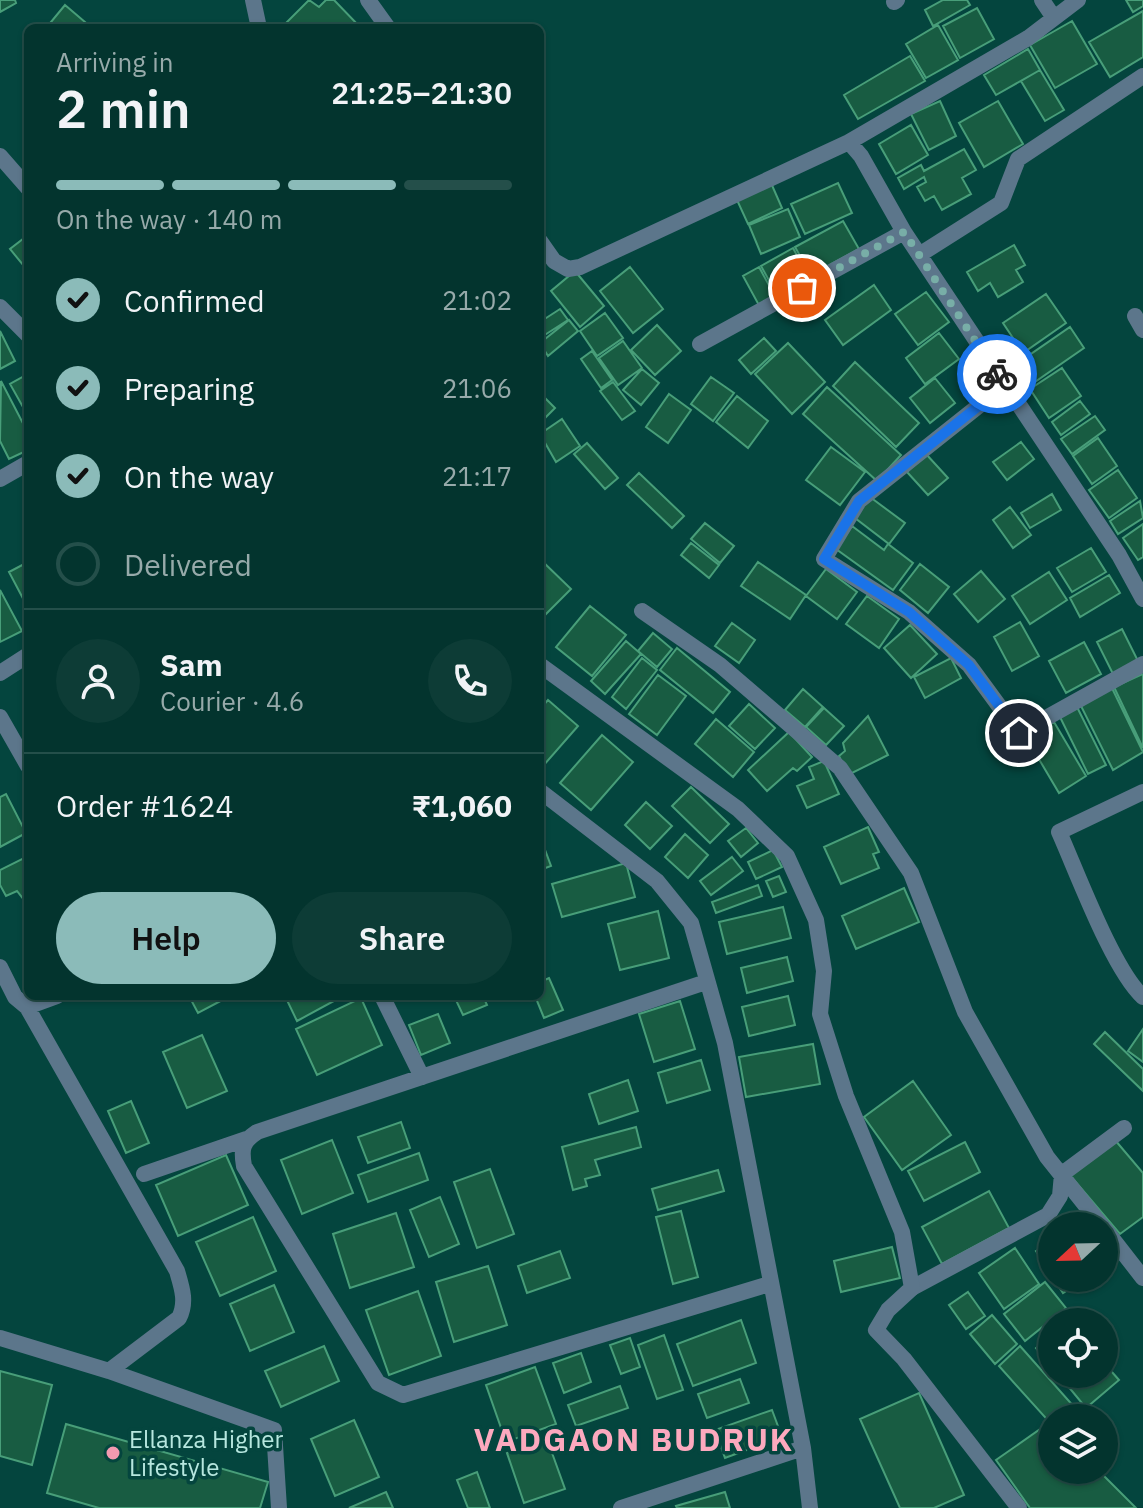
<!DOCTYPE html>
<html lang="en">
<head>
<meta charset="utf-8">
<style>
  :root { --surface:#03342e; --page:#0d3c36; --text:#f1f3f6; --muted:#97aaaa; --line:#244f4a; --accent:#8bbbb9 }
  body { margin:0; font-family:"IBM Plex Sans",sans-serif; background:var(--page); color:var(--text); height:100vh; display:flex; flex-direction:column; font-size:30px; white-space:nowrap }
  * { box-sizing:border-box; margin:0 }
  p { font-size:26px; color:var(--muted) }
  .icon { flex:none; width:44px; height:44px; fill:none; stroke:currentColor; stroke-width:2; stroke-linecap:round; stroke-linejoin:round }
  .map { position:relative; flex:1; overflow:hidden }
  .panel { position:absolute; left:24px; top:24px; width:520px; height:976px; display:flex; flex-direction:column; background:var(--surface); border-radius:12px; box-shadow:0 2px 6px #0004,0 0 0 2px var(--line) }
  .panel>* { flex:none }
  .needle { width:52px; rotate:248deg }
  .tools { position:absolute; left:1038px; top:1212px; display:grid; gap:16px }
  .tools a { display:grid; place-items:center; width:80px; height:80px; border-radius:50%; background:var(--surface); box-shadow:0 2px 6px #0004,0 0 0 2px var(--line); font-size:40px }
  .pin { position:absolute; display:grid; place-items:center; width:68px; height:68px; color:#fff; margin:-34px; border:4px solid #fff; border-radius:50%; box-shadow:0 2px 8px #0007 }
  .courier { position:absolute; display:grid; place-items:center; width:80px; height:80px; margin:-40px; border:6px solid #1a73e8; border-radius:50%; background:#fff; color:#222; box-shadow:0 2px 10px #0007 }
  .summary em { font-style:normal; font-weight:600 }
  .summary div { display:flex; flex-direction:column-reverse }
  .summary { display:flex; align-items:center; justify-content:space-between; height:136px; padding:0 32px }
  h1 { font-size:52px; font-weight:600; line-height:60px }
  .bar { display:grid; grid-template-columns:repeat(4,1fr); gap:12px 8px; align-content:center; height:96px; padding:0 32px }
  .bar i { height:10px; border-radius:6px; background:var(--line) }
  .bar .current { background:var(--accent) }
  .bar p { grid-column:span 4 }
  .line { display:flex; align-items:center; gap:20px; padding:0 32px; border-top:2px solid var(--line) }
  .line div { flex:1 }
  .round { display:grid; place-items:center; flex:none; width:84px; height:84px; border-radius:42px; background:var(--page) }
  ol { padding:0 32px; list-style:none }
  li { display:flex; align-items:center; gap:24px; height:88px }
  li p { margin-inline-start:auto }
  li .icon { padding:8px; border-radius:50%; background:var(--accent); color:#111; stroke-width:4 }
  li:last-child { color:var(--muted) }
  li i { width:44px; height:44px; border:4px solid var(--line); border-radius:50% }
  .cta { display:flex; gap:16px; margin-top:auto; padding:16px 32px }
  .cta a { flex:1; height:92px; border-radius:48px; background:var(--accent); color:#111; font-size:32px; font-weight:600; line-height:92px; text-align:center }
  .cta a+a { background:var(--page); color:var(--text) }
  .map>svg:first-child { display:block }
  .building { fill:#185c42; stroke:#489e79; stroke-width:2 }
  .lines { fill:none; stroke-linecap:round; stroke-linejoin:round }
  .minor { stroke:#5c768b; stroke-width:16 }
  .tertiary { stroke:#5c768b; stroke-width:16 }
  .done { stroke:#78aea7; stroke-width:8; stroke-dasharray:0 14.4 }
  .route { stroke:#1a73e8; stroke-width:10 }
  .poi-dot { fill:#f29ab0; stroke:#04453e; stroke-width:3 }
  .labels { text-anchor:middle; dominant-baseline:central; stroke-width:7; stroke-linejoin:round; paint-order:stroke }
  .poi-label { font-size:24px; fill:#b7e7df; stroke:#04453e; text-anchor:start }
  .district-label { font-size:32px; font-weight:bold; letter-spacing:2px; fill:#fca9be; stroke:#04453e }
</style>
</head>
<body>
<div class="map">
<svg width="1143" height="1508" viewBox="0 0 1143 1508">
  <rect width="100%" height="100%" fill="#04453e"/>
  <!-- building -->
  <path class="building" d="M0 0H15L16 3 0 12Z
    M309 0 319 7 326 0H334L361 28H281Z
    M943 0H967L970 5 933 26 925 10Z
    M1126 0H1143V6L1133 12Z
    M65 5 92 28H46Z
    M977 8 994 39 960 58 943 26Z
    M1143 11V57L1110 77 1089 42Z
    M1072 21 1097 64 1055 88 1030 45Z
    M938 25 958 60 926 78 906 44Z
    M1028 49 1040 70 996 95 984 75Z
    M910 56 925 81 858 119 844 95Z
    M1040 70 1064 110 1045 121 1021 81Z
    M940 101 956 136 929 150 911 114Z
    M998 101 1023 144 984 167 959 123Z
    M911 125 928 155 896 174 879 144Z
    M964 149 976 170 962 178 971 194 942 210 934 196 925 201 917 187 926 182 924 177 904 189 898 178 921 165 924 171Z
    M771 183 782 208 748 224 737 200Z
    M838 183 852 213 805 234 791 204Z
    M788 209 800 237 761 254 749 225Z
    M843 221 859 249 811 275 795 247Z
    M28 235V271L10 249Z
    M1014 245 1025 265 1016 270 1023 282 998 297 990 283 978 291 967 272Z
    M793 248 808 276 776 293 761 266Z
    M630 267 663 309 633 333 600 291Z
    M759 267 777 300 761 309 743 276Z
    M575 271 604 306 580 327 551 291Z
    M874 285 891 310 843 345 825 320Z
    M926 292 949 322 918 345 895 314Z
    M1046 294 1066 323 1023 353 1003 323Z
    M560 309 568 320 540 338V322Z
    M605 313 623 338 597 356 580 331Z
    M569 320 578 331 548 356 540 343Z
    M657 325 681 351 655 375 631 350Z
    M1070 327 1084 348 1029 386 1015 365Z
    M0 331 15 361 0 369Z
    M939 333 959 359 925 384 906 358Z
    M764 338 776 351 751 374 739 360Z
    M623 341 642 368 618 385 599 358Z
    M788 343 825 382 792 414 755 374Z
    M592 351 612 380 601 388 581 359Z
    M855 362 919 423 896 447 833 386Z
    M1062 368 1081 396 1049 418 1030 389Z
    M642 369 659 383 641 405 623 390Z
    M28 374V416L10 384Z
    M711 377 734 393 713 421 691 404Z
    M935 378 955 403 930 423 910 398Z
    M1 381 28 433V450L9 459 0 441Z
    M613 382 635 411 622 420 600 391Z
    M827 387 901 455 877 481 803 414Z
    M540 393 555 408 543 420 540 417Z
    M669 394 691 410 668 443 646 427Z
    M737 396 768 421 748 448 716 422Z
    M1080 401 1090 414 1061 435 1052 422Z
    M1095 416 1105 430 1072 454 1061 439Z
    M562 419 580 446 556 462 540 434Z
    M1098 438 1117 466 1092 484 1073 456Z
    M1021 442 1034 459 1007 480 993 462Z
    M587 443 618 478 605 489 574 454Z
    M831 447 865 472 840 505 806 480Z
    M926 454 948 478 928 495 907 472Z
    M1118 470 1137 498 1109 518 1089 490Z
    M639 473 684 516 672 528 627 485Z
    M1052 494 1061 510 1030 528 1021 513Z
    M870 497 905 523 889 544 855 518Z
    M1140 501 1143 518 1118 534 1110 521Z
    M1010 507 1031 535 1013 548 993 520Z
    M705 523 734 546 720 563 691 539Z
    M1143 524V557L1138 560 1123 538Z
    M852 526 884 550 888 544 913 563 893 590 836 549Z
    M691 543 719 565 709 578 681 555Z
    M1091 548 1106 572 1072 592 1057 568Z
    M540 559 571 589 540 620Z
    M28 562V608L9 572Z
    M758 562 806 595 790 619 741 586Z
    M920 564 949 587 928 613 900 590Z
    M826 569 857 592 837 619 806 596Z
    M981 571 1005 599 978 622 954 594Z
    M1049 572 1067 600 1030 624 1012 596Z
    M1109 575 1120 593 1080 617 1070 598Z
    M0 590 22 631 0 642Z
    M867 596 899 619 879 648 846 624Z
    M590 606 626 635 592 676 556 647Z
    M1020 622 1039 656 1012 671 994 637Z
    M732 623 755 640 739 663 715 646Z
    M910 625 937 654 911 678 884 648Z
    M1122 629 1139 663 1114 676 1097 642Z
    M653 633 672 649 657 667 638 651Z
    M626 641 641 654 605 694 591 681Z
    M1084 642 1101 674 1066 693 1049 661Z
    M677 648 730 692 713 713 660 670Z
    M642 658 657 670 626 709 612 697Z
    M951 658 961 678 925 698 914 677Z
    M1143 674V748L1114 687Z
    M658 675 686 696 657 735 629 714Z
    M1111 686 1143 752 1113 770 1079 702Z
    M803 689 823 707 805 727 785 710Z
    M548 700 578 726 543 766 540 709Z
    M749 704 775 728 755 749 729 726Z
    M1077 707 1106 765 1088 774 1059 715Z
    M824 708 844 726 826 745 806 727Z
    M868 716 888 755 848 775 839 756 845 751 843 743Z
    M716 719 754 752 733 777 695 744Z
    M1054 722 1086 776 1059 793 1027 739Z
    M789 732 812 757 797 771 793 768 767 791 748 770Z
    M602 735 633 762 591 810 560 783Z
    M824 761 839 794 807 808 797 786 814 779 809 767Z
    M691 787 729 824 710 843 672 806Z
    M6 794 26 833 0 847V797Z
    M646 802 672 826 650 849 625 825Z
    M868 827 879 852 873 854 879 868 841 884 824 847Z
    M746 828 758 843 741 857 728 841Z
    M685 834 708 855 688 878 665 857Z
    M541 839 551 866 540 870V840Z
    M773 850 782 867 756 879 748 862Z
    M28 856V905L17 891 6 896 0 885V870Z
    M732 857 743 871 711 895 700 881Z
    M626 863 635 897 562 917 552 884Z
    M779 876 786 892 773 897 766 881Z
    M758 885 762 896 716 913 712 902Z
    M904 888 919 922 856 949 842 916Z
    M783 907 791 938 727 954 719 922Z
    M658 911 669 958 620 970 608 924Z
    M787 957 793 981 747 993 741 968Z
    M549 978 563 1010 544 1018 535 996H540V982Z
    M189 996H230L198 1013Z
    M285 996H343L297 1021Z
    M454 996H483L487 1005 463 1015Z
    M788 996 795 1025 749 1036 742 1007Z
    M361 998 382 1045 317 1075 296 1029Z
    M680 1001 695 1049 654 1062 639 1014Z
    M438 1014 450 1043 421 1055 409 1025Z
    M1143 1029V1062L1128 1051Z
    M1105 1032 1143 1069V1091L1094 1044Z
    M202 1035 227 1091 187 1108 163 1052Z
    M813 1044 820 1084 746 1097 739 1057Z
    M701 1060 710 1090 667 1103 658 1073Z
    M628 1080 638 1111 599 1124 589 1094Z
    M913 1081 951 1135 902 1170 864 1117Z
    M131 1101 149 1143 126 1153 108 1111Z
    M401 1122 410 1148 368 1163 358 1137Z
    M636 1127 641 1147 595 1160 600 1175 585 1179 587 1186 573 1190 562 1147Z
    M332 1140 353 1193 302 1214 281 1160Z
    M1115 1140 1143 1173V1217L1120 1234 1068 1173Z
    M965 1142 980 1172 924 1201 908 1171Z
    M419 1153 428 1180 368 1202 358 1175Z
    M226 1155 248 1205 178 1236 156 1185Z
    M490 1169 514 1234 477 1248 454 1182Z
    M718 1170 724 1191 658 1210 652 1189Z
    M989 1191 1009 1228 942 1264 922 1227Z
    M440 1197 459 1244 429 1257 410 1210Z
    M681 1211 698 1277 673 1284 656 1217Z
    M396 1213 414 1267 350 1288 333 1234Z
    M253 1217 276 1271 220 1296 196 1242Z
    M1052 1241V1276L1036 1251Z
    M892 1247 900 1278 841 1292 834 1261Z
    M1015 1248 1039 1284 1004 1309 979 1273Z
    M560 1251 570 1278 527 1293 518 1266Z
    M488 1266 507 1325 454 1342 436 1282Z
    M1053 1278H1086L1063 1293Z
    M1045 1282 1066 1308 1025 1341 1004 1314Z
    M274 1285 294 1332 250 1351 230 1304Z
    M418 1291 441 1356 389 1375 366 1310Z
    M968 1292 985 1316 966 1329 949 1305Z
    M992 1315 1017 1344 995 1364 970 1334Z
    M741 1320 756 1363 693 1386 677 1344Z
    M1052 1334V1367L1036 1348Z
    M664 1335 683 1390 657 1399 638 1345Z
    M630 1338 640 1367 621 1374 610 1345Z
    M324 1346 339 1381 281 1407 265 1371Z
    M1020 1346 1084 1418H1052V1425L999 1366Z
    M581 1353 591 1382 564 1393 553 1363Z
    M1104 1363 1119 1380 1086 1408 1058 1374H1104Z
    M535 1367 556 1424 506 1442 486 1385Z
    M0 1371 52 1385 32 1465 0 1456Z
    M740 1379 749 1403 707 1418 698 1394Z
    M620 1386 628 1408 576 1426 568 1405Z
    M919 1393 964 1495 934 1508H900L860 1419Z
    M772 1410 782 1437 725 1458 715 1430Z
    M354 1420 379 1477 335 1496 311 1439Z
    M66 1424 268 1482 260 1508H99L47 1493Z
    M1046 1425 1052 1434V1470H1098L1136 1508H1030L996 1460Z
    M547 1439 565 1489 524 1503 507 1453Z
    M477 1472 490 1508H468L457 1480Z
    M386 1492 393 1508H349Z
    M725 1492 730 1508H677L676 1506Z"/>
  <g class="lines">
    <!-- minor -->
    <path class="minor" d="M253 0 259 28
      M368 0 388 28
      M1042 0 1054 18
      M894 2 897 0
      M849 142 1028 38 1078 0
      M540 241 554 261 568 269 580 267 849 142 861 156 904 232 1119 555 1143 599
      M919 255 1001 203 1018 159 1143 76
      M0 307 28 335
      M1135 316 1143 330
      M700 344 904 232
      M1005 385 859 501 824 559 909 612 969 665 1019 733 1143 664
      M0 479 28 463
      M642 611 720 665 840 768 911 873 965 1012 1047 1157 1102 1226
      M0 673 28 655
      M0 717 28 766
      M540 791 657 881 691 923 725 1043 803 1448 810 1508
      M1143 792 1059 832C1077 872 1113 970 1143 997
      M0 967 15 997 27 1007 57 996
      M706 982 257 1132C242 1142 241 1149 244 1166L378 1383 403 1395 769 1284
      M382 996 422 1077
      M27 1007 177 1271C182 1288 187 1302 179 1318L109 1371
      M144 1174 246 1139
      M1104 1228 1143 1278
      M912 1288 1048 1215 1060 1196 1062 1174 1124 1128
      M0 1338 109 1371 274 1430 279 1508
      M621 1508 803 1448"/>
    <!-- tertiary -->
    <path class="tertiary" d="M0 156 28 188
      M540 665 738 809 787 856 816 920 824 971 820 1014 846 1096 902 1232 912 1288 888 1310 876 1330 904 1359 1019 1508"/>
  </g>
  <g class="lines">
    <!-- done -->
    <path class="done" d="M802 288 904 232 997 374"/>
    <!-- route -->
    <path class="route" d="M997 374 1005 385 859 501 824 559 909 612 969 665 1019 733"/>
  </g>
  <!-- markers -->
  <circle class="poi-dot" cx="113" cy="1453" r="8"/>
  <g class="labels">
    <!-- poi labels -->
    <g class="poi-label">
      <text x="129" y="1439">Ellanza Higher<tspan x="129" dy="28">Lifestyle</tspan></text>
    </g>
    <!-- district labels -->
    <g class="district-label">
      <text x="634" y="1439">VADGAON BUDRUK</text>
    </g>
  </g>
</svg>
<div class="tools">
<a><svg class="needle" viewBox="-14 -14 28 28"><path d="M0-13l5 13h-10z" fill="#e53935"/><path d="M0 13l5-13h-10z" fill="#97aaaa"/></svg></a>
<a><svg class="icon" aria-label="locate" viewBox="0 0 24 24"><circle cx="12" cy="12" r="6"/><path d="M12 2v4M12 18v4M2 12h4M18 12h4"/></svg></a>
<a><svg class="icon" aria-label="layers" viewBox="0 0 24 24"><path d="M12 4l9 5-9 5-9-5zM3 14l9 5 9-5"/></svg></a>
</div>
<div class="pin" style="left:802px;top:288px;background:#ea580c"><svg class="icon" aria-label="bag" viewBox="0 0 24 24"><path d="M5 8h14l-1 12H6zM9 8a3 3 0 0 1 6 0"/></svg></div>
<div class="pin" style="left:1019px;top:733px;background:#1f2937"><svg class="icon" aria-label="home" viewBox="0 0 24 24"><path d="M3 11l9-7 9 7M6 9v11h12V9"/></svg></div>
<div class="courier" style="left:997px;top:374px"><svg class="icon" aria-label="bike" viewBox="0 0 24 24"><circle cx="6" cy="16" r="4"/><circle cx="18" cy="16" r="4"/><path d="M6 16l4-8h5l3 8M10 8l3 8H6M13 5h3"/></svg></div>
<section class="panel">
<div class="summary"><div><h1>2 min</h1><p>Arriving in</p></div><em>21:25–21:30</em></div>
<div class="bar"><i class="current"></i><i class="current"></i><i class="current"></i><i></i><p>On the way · 140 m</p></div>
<ol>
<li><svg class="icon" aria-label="check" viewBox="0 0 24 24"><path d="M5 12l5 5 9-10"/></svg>Confirmed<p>21:02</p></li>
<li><svg class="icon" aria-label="check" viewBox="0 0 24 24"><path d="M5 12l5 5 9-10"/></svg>Preparing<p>21:06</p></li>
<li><svg class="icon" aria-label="check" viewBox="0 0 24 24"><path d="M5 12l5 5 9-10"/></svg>On the way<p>21:17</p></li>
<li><i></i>Delivered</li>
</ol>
<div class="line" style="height:144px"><a class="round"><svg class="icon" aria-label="person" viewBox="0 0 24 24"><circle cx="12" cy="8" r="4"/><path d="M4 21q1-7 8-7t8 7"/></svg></a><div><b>Sam</b><p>Courier · 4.6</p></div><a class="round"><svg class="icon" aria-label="phone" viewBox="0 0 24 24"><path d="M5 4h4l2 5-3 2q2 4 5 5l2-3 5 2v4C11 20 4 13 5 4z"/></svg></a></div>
<div class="line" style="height:104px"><div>Order #1624</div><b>₹1,060</b></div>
<div class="cta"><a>Help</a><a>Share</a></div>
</section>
</div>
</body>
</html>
